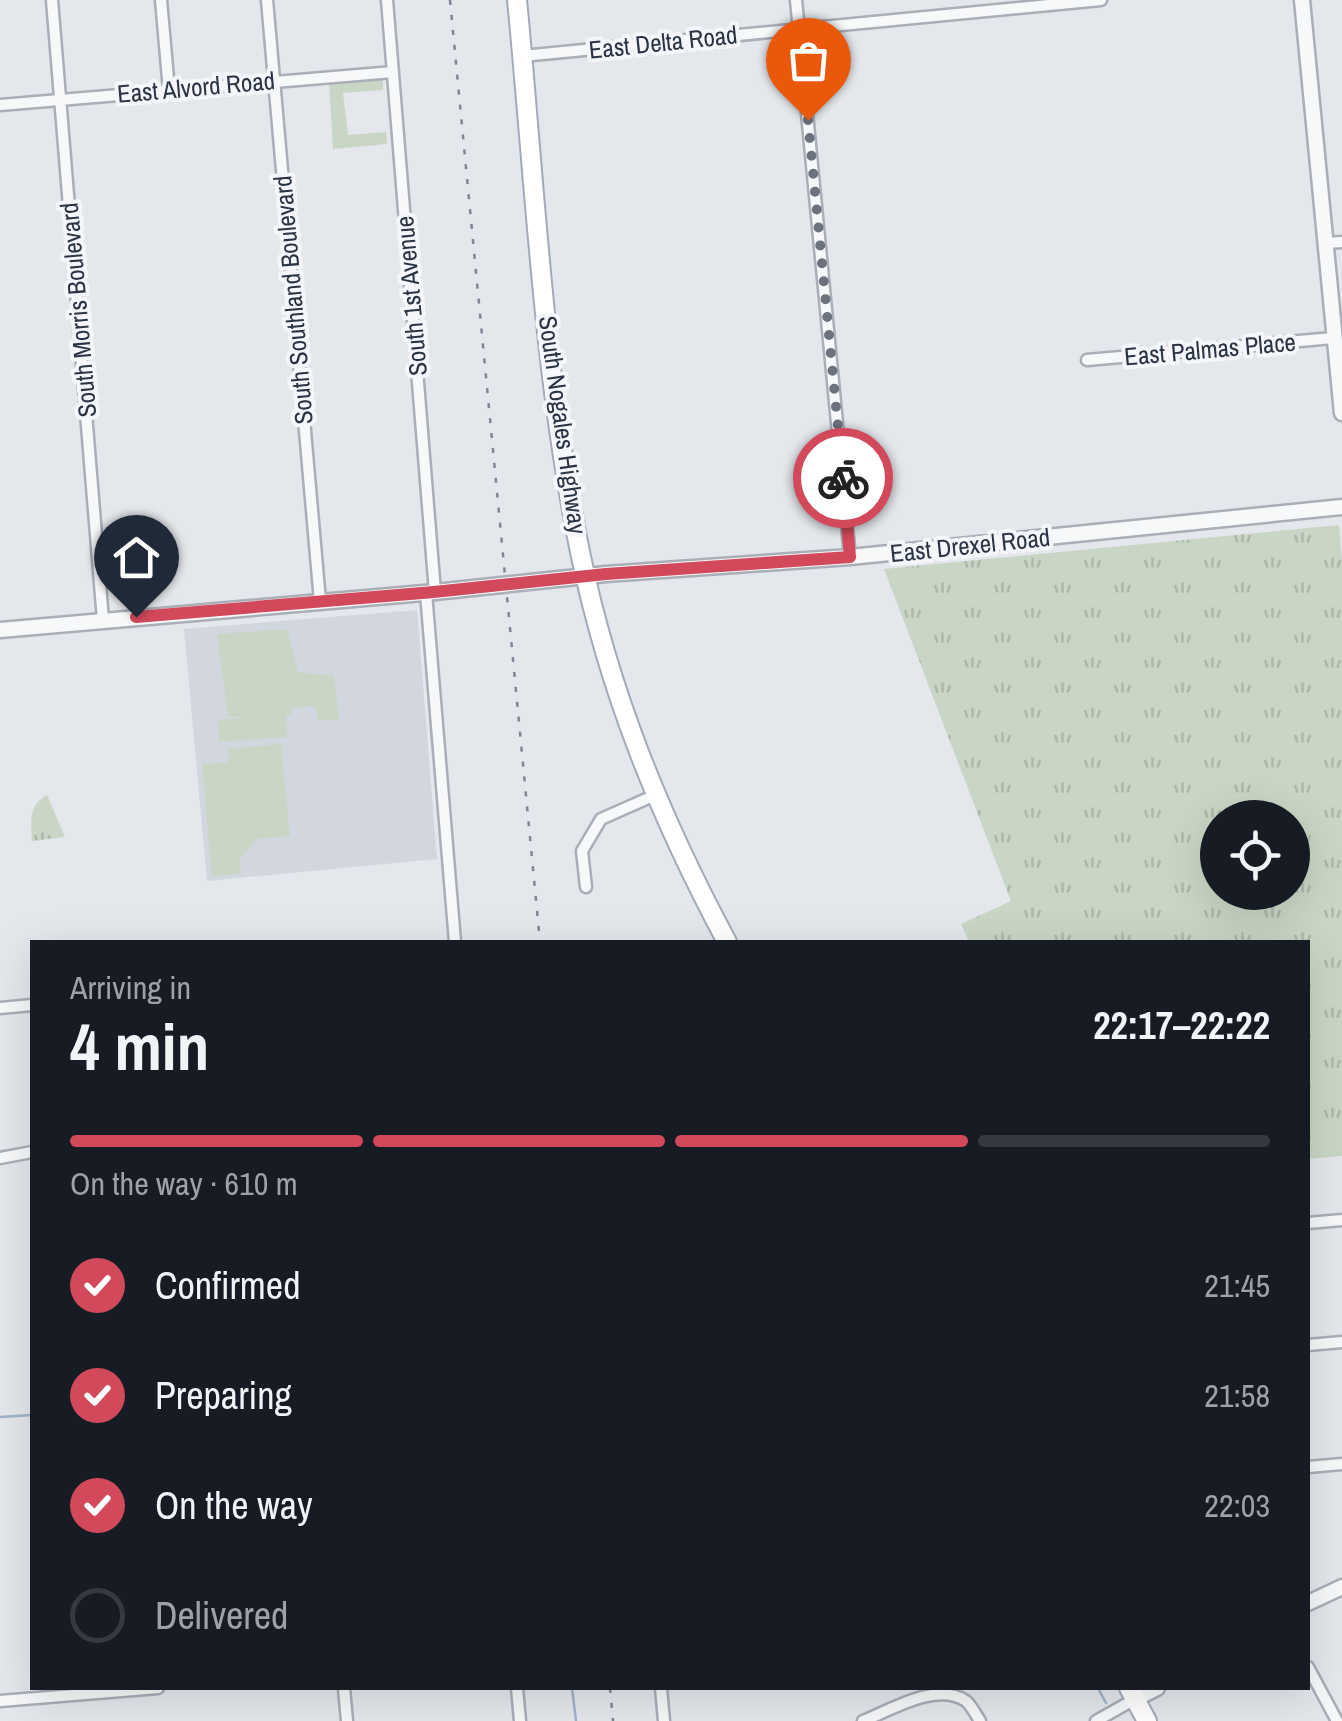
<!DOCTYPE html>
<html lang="en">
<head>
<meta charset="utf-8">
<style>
  :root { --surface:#171b24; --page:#242831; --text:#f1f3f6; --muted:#9ea1a6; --line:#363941; --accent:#d1495b }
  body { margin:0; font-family:"Archivo Narrow",sans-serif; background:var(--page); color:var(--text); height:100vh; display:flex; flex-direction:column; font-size:38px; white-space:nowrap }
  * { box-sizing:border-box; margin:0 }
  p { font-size:32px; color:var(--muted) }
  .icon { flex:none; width:55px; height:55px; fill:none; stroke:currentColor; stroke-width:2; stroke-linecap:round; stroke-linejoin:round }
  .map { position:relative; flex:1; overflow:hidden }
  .drawer { position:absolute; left:30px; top:940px; width:1280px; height:750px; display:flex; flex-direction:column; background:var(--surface); border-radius:0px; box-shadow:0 10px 40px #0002 }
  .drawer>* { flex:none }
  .controls { position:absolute; left:1200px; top:800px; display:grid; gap:20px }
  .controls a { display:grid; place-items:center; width:110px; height:110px; border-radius:50%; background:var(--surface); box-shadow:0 10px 40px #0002; font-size:50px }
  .pin { position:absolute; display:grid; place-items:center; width:85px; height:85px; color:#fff; margin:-102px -42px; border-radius:50% 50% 50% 0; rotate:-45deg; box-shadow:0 0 10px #0007 }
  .pin .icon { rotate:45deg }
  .courier { position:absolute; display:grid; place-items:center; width:100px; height:100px; margin:-50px; border:8px solid #d1495b; border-radius:50%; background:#fff; color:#222; box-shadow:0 2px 12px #0007 }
  .head em { font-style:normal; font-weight:700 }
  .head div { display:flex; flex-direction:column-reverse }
  .head { display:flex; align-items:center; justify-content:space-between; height:170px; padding:0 40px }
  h1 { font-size:65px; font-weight:700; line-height:75px }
  .bar { display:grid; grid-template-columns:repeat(4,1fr); gap:15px 10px; align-content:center; height:120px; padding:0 40px }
  .bar i { height:12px; border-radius:8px; background:var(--line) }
  .bar .on { background:var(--accent) }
  .bar p { grid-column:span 4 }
  ol { padding:0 40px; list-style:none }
  li { display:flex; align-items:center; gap:30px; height:110px }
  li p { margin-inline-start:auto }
  li .icon { padding:10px; border-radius:50%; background:var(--accent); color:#fff; stroke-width:4 }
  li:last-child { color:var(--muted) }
  li i { width:55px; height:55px; border:5px solid var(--line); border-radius:50% }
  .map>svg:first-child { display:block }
  .built { fill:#d2d6de }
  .green { fill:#c9d6c5 }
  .park { fill:url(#park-tufts); fill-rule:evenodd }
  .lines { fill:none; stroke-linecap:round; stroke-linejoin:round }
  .stream { stroke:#9fb4cc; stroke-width:2.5 }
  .minor-casing { stroke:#a9aeb7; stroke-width:15 }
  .tertiary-casing { stroke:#a9aeb7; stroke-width:19 }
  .primary-casing { stroke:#a3abb8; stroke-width:22 }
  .minor { stroke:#f7f8fa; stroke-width:10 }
  .tertiary { stroke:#f7f8fa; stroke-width:14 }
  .primary { stroke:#fff; stroke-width:18 }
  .rail { stroke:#7d8696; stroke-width:2.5; stroke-dasharray:5 10; stroke-linecap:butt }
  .done { stroke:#6c737f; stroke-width:10; stroke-dasharray:0 18 }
  .route { stroke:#d1495b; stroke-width:12 }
  .labels { text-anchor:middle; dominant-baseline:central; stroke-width:8; stroke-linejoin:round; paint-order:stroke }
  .street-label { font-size:25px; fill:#2b3445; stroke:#f4f6f9 }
</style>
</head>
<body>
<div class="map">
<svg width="1342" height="1721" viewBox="0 0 1342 1721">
  <defs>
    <pattern id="park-tufts" width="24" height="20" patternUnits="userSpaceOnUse" patternTransform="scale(2.5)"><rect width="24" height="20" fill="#c9d6c5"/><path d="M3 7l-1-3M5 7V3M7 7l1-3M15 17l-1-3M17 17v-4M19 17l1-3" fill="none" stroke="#adb8ab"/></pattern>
  </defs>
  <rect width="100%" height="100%" fill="#e4e7ec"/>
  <!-- built -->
  <path class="built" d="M417 610 437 859 207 881 184 629Z"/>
  <!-- green -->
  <path class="green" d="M383 76V90L343 93 348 135 386 132 387 144 333 149 329 82Z
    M287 629 298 672 334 676 339 719 319 721 315 706 291 708 290 715 286 716 287 737 219 742 218 720 249 717H228L217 634Z
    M281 744 290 836 257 839 240 859 241 874 212 876 202 764 228 762V749Z"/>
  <!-- park -->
  <path class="park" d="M1339 525 1342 560V1156L1308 1159V942H969L961 924 1011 901 884 569ZM1218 818H1292V892H1218Z
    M47 795 65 837 32 841C31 822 28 805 47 795Z"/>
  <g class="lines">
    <!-- stream -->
    <path class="stream" d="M0 1417 32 1415
      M572 1688 576 1721
      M1098 1688 1106 1703"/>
    <defs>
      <path id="minor" d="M52 0 103 620
        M161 0 169 90
        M267 0 320 601
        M387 0 435 592
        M796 0 850 557
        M522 56 1101 0
        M0 105 393 72
        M1325 243 1342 242
        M1087 360 1333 338
        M426 593 455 942
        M586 887 582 851 601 819 653 796
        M0 1008 32 1005
        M0 1158 32 1152
        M1308 1223 1342 1220
        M1308 1345 1342 1342
        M1308 1467 1342 1464
        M1308 1667 1337 1721
        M344 1688 347 1721
        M517 1688 520 1721
        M661 1688 664 1721
        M0 1701 158 1688
        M863 1721C891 1710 937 1681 966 1701 971 1705 976 1715 980 1721
        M1096 1721 1135 1699"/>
      <path id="tertiary" d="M1302 0 1342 413
        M0 630 435 592 606 574 850 557 1342 507
        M1308 1603 1342 1587
        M1135 1699 1157 1688"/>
      <path id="primary" d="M517 0C535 183 543 372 580 552 609 692 660 817 727 942
        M1129 1688 1147 1721"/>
    </defs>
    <!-- minor casing -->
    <use href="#minor" class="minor-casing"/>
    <!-- tertiary casing -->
    <use href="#tertiary" class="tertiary-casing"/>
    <!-- primary casing -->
    <use href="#primary" class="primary-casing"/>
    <!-- minor -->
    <use href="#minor" class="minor"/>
    <!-- tertiary -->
    <use href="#tertiary" class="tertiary"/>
    <!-- primary -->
    <use href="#primary" class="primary"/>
    <!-- rail -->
    <path class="rail" d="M450 0 540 942
      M610 1688 613 1721"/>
  </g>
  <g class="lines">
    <!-- done -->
    <path class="done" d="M808 120 843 478"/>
    <!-- route -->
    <path class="route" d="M136 617 434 592 606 574 850 557 843 478"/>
  </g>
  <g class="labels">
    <!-- street labels -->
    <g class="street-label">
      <text transform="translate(663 42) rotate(-6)">East Delta Road</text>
      <text transform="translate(196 87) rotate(-5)">East Alvord Road</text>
      <text transform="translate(411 296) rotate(-95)">South 1st Avenue</text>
      <text transform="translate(293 300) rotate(-95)">South Southland Boulevard</text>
      <text transform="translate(78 310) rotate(-95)">South Morris Boulevard</text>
      <text transform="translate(1210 349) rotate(-5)">East Palmas Place</text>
      <text transform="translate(563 425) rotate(82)">South Nogales Highway</text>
      <text transform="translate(970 545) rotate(-6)">East Drexel Road</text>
    </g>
  </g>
</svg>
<div class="controls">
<a><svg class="icon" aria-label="locate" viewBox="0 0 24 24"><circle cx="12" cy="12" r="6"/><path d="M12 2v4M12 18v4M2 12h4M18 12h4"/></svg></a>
</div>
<div class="pin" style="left:808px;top:120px;background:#ea580c"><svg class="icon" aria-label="bag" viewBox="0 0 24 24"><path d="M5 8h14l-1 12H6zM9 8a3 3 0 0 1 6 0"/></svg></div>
<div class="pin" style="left:136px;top:617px;background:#1f2937"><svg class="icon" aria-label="home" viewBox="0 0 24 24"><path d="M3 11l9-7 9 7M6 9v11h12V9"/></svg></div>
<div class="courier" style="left:843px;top:478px"><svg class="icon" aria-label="bike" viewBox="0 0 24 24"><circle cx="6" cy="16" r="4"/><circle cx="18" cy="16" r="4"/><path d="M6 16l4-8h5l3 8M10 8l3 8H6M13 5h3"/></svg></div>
<section class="drawer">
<div class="head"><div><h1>4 min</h1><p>Arriving in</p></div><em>22:17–22:22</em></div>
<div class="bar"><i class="on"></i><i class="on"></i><i class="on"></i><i></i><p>On the way · 610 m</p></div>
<ol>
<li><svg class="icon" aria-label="check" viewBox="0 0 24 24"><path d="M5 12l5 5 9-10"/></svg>Confirmed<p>21:45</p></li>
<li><svg class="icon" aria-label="check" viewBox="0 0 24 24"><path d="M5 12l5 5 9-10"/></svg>Preparing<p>21:58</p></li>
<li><svg class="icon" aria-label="check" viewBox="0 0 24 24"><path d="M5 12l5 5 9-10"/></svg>On the way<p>22:03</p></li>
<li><i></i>Delivered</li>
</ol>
</section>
</div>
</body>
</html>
